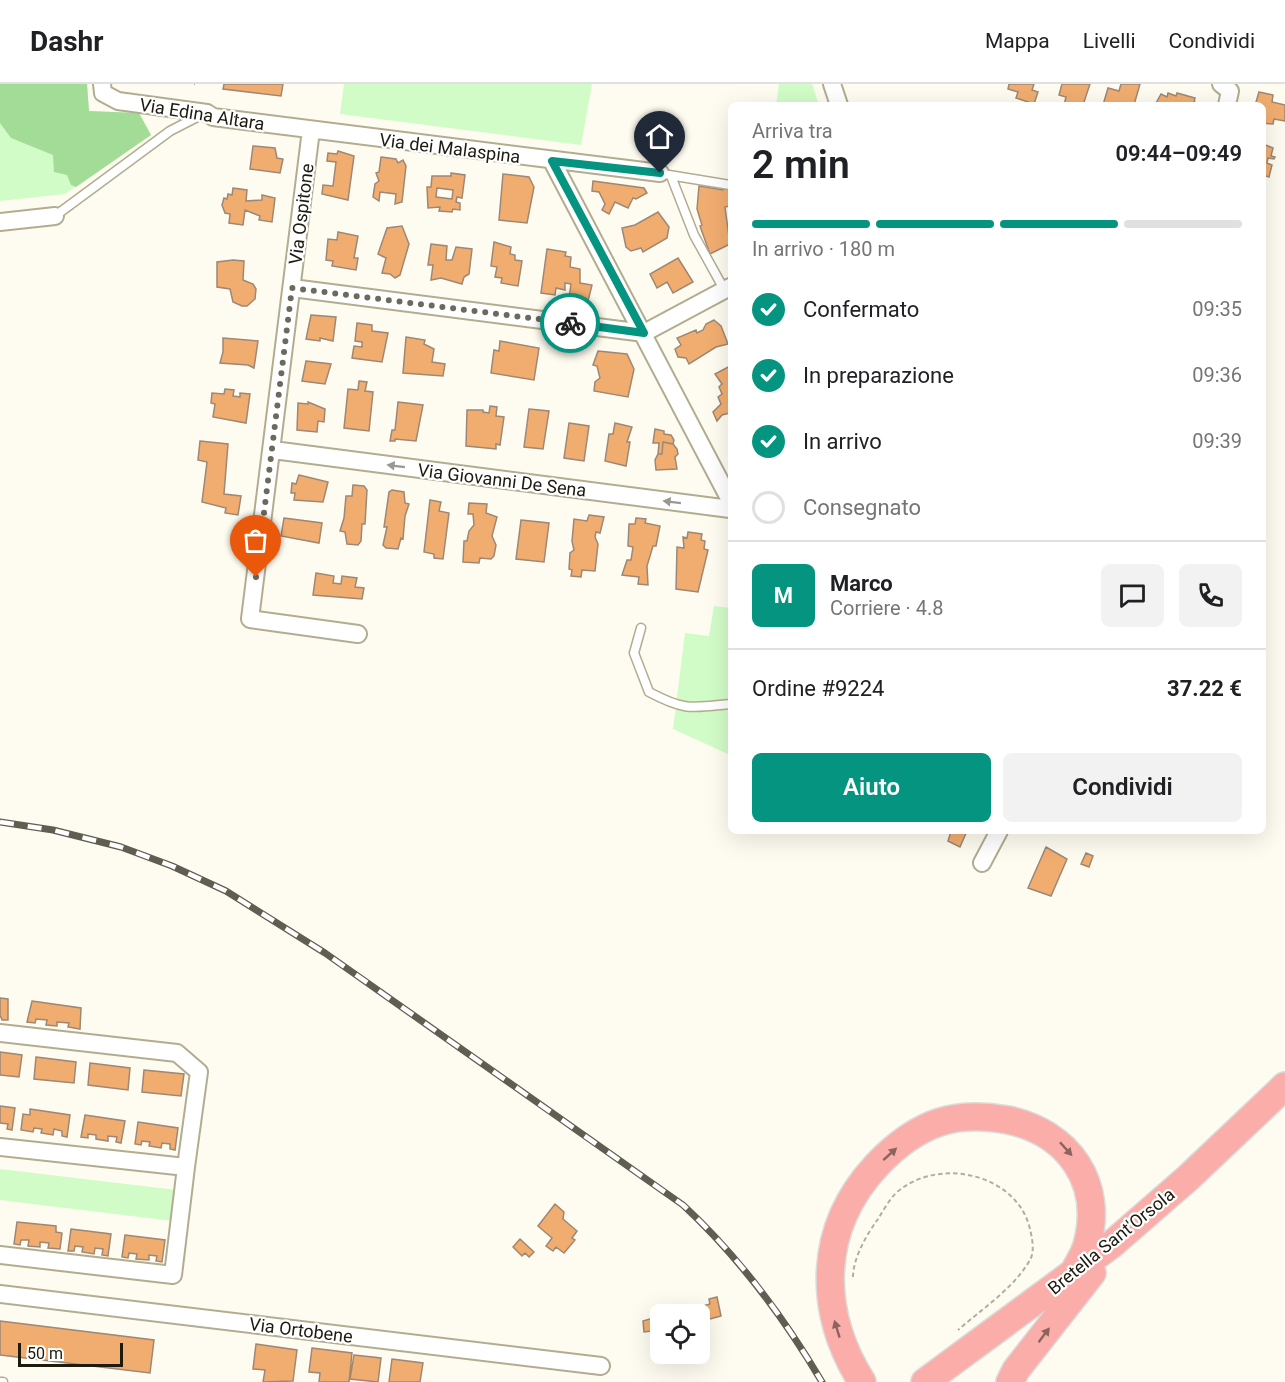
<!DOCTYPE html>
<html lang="it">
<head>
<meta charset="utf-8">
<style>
  :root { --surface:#fff; --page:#f2f2f2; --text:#202124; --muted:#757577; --line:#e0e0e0; --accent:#059480 }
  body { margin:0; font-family:Roboto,sans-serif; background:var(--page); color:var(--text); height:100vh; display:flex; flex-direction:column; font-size:22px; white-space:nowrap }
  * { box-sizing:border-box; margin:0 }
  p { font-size:20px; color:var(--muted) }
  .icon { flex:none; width:33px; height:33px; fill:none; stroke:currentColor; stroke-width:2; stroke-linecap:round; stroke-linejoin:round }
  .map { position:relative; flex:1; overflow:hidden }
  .side { position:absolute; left:728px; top:18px; width:538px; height:732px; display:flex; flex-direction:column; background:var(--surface); border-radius:9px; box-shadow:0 6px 24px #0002 }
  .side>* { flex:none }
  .controls { position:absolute; left:650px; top:1220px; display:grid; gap:12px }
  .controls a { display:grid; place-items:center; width:60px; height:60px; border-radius:9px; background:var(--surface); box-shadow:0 6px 24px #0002; font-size:30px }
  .scale { position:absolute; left:18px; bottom:15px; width:105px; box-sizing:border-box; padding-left:6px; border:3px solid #1d1b10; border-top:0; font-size:16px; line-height:21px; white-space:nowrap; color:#1d1b10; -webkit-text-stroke:4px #fff; paint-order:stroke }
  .pin { position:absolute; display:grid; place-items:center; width:51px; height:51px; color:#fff; margin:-62px -26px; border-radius:50% 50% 50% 0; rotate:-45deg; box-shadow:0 0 6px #0007 }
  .pin .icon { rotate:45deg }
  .courier { position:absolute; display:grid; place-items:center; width:60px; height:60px; margin:-30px; border:4px solid #059480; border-radius:50%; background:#fff; color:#222; box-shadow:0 2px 8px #0007 }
  .head em { font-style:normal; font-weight:600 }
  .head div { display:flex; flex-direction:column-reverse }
  .head { display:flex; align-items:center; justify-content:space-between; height:102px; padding:0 24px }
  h1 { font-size:39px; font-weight:600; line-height:45px }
  .bar { display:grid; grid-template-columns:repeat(4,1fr); gap:9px 6px; align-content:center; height:72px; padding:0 24px }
  .bar i { height:8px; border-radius:4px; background:var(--line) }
  .bar .selected { background:var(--accent) }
  .bar p { grid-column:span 4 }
  .line { display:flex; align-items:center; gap:15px; padding:0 24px; border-top:2px solid var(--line) }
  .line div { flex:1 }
  .round { display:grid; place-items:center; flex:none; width:63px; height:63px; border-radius:9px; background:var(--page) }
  ol { padding:0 24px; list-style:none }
  li { display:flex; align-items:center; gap:18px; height:66px }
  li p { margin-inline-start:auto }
  li .icon { padding:6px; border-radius:50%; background:var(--accent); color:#fff; stroke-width:4 }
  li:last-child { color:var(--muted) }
  li i { width:33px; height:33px; border:3px solid var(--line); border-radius:50% }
  .action { display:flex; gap:12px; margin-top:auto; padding:12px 24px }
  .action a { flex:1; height:69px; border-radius:9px; background:var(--accent); color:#fff; font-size:24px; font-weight:600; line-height:69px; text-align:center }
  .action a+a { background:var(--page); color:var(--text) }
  header { display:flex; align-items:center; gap:36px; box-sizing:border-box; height:84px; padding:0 30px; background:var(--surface); border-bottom:2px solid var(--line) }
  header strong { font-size:28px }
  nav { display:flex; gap:33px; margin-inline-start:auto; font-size:21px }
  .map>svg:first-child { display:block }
  .green { fill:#d1fcc7 }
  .forest { fill:#a3dc96 }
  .building { fill:#f1ad70; stroke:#9e8774; stroke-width:1.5; fill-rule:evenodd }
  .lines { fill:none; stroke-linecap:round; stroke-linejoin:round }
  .lane-casing { stroke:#b2ad90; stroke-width:11 }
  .street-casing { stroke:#b2ad90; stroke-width:20 }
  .primary-casing { stroke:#dbdbd9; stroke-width:30 }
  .path { stroke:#b0aea2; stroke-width:2; stroke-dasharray:4.5 3; stroke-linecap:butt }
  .lane { stroke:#fff; stroke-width:8 }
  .street { stroke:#fff; stroke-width:16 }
  .primary { stroke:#fbadaa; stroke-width:27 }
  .rail-casing { stroke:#605e53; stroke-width:7 }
  .rail { stroke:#fff; stroke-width:4.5; stroke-dasharray:14; stroke-linecap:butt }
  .oneway { fill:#999893 }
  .oneway2 { fill:#8c645d }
  .done { stroke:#6c6a5e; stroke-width:6; stroke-dasharray:0 10.8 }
  .route { stroke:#059480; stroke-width:8 }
  .labels { text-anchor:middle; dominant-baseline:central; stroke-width:4.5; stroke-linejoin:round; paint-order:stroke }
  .street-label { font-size:18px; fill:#1d1b10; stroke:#fff }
</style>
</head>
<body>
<header>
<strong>Dashr</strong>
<nav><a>Mappa</a><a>Livelli</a><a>Condividi</a></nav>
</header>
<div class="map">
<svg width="1285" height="1298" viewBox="0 0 1285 1298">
  <rect width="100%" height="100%" fill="#fefcf0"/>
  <!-- green -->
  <path class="green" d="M0 0H87L89 27 139 29 151 51 65 110 0 117Z
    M344 0H592L581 61 340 30Z
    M779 0H812L819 21H776Z
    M714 522 730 524V671L673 645 685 549 709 552Z
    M0 1085 177 1106 173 1137 0 1116Z"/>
  <!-- forest -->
  <path class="forest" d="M0 0H87L89 27 139 29 151 51 76 103 71 101 67 91 54 88 53 71 11 54 0 39Z"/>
  <!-- building -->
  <path class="building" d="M224 0H283L281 12 223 5Z
    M1009 0H1034L1032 6 1038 8 1034 20 1016 14 1018 8 1008 5Z
    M1062 0H1090L1083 21H1064L1066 13 1059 11Z
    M1121 0H1140L1134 21H1103L1108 4 1119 7Z
    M1259 8 1273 11 1272 18 1285 21V37L1274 35 1273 40 1263 39V21L1256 18Z
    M1168 9 1176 12 1177 9 1195 14 1194 18 1203 21H1155L1161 10 1167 13Z
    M1263 60 1273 64 1271 72 1275 73 1274 75 1268 74 1267 79 1272 81 1269 93 1263 91Z
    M253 62 275 64 277 74 283 75 280 89 250 85Z
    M338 67 354 72 348 116 322 110 323 101 333 102 336 78 327 77 328 69 337 70Z
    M381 73 396 75 398 79 403 76 406 82 402 118 395 120 396 110 380 108 379 117 373 113 375 100 379 97 376 89 379 88Z
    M451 89 465 91 462 114 457 113 456 118 460 119V126L453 125 452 128 439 127 440 123 428 124 427 103H431L432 92H451ZM437 104 453 106 452 115 436 113Z
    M503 90 529 93 534 103 527 139 499 136Z
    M593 97 644 104 647 109 636 115 633 114 628 124 615 118 609 130 602 126 605 120 599 108 592 107Z
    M699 102 723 106 724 102 730 103V122L725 123 730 160 710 170 700 142 702 141 697 125Z
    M233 104 247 106 246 117 262 116V111L275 114 272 138 259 136 260 132 245 126 243 141 229 139 230 130 225 129 222 121 224 114 227 115 228 110 232 111Z
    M658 128 669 143 667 154 643 168 641 164 631 167 626 163 622 144 635 141Z
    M402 142 409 160 400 191 395 194 390 190 382 189 386 174 378 170 387 144Z
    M338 148 358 152 354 174H358L356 186 332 182 333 177 326 176 328 155 337 156Z
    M494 158 511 163 510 170 515 171V176L522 177 518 202 501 199 502 194 495 193 497 183 491 182Z
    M431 160 447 162 446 176H452L456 163 472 165 469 190 464 193 462 200 441 194 431 196 433 181H428Z
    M547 165 566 168 565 172 571 173 570 183 580 185V199L592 201 588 217 569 214 571 200 565 199V206L556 204 555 211 541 209Z
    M678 174 693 198 673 209 667 198 657 204 650 190Z
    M233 176 244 177 243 196 253 200 256 205 255 215 247 222H242L233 218 230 205 217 203V178Z
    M311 231 336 233 333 257 320 254V257L306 255Z
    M714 236 721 242 728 260 716 263 689 280 686 274 678 273 675 265 681 261 677 254 696 246 697 249 703 246 706 240Z
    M357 239 372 241V247L388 249 382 278 352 274 354 262 362 263V258L355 257Z
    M406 253 425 256 424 260 434 265 432 278 445 280 443 292 403 289Z
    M223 254 258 257 254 284 248 281 220 279 223 268Z
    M500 257 539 264 534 296 491 289 494 266 499 267Z
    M598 267 627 270 634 285 628 313 594 307 595 298 600 294 597 282 593 281Z
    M306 277 331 280 325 300 302 297Z
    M730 282V329L722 331 717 337 713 328 721 320 718 313 722 310 719 303 722 300 715 290Z
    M359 297 367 298 365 307 373 308 369 347 344 344 348 305 358 306Z
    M225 305 234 306 233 312 240 313V309L250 310 246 339 213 333 215 320 211 319 212 309 224 310Z
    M308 318 325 325 324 338 318 337 317 348 297 346 298 319 308 320Z
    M398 318 423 321 416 357 395 355V357H390L392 346H395Z
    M490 322 497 323 496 332 504 333 500 361 496 360V365L466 362 467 326H483V328L489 329Z
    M529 325 549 327 543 365 524 363Z
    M569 339 589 342 584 377 564 374Z
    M615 339 632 343 627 358H630L626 382 605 377 609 350H613Z
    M655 345 664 347V350L671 351 674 356 673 360 663 358 662 370H658L659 359H653Z
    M200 357 228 360 224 410 241 412 238 431 225 429 226 424 202 418 207 378 198 376Z
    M663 358 673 360 677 365 678 370 675 373 677 385 656 386 655 376 658 370H662Z
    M299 391 328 398 323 418 294 416 295 409H291L292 399 296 400Z
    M353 401 364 402 367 406 365 440H362L361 457 358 461 347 460 345 448 340 447 344 434 346 412H352Z
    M392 406 404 408 405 419 409 420 405 432 403 455 401 454 398 465 386 464 383 461 387 443H384L389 408Z
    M430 416 441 418 439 427 449 429 443 475 434 474V470L424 468Z
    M469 419 487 420 486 429 497 433 492 452 496 461 494 472 491 475 480 474 479 479 463 478 464 457H467L469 447 474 441 473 430H468Z
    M589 431 604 433 600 449 596 448 595 453 598 460 595 487 582 486 581 493 571 492 572 486 569 485 570 469 574 466 572 457 574 435 587 437Z
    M284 434 322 439 319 459 281 452Z
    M636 434 646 435 645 439 660 442 656 462H653L647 482 648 501 638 500 639 493 622 491 627 476H631L633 463 628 462 629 440H635Z
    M521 436 549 439 544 478 516 475Z
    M688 448 702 450 701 456 705 457 704 465 708 466 698 508 676 505 677 463 684 464 683 453 687 454Z
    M316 489 334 492 333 499 341 500 342 492 357 494 355 503 364 504 362 515 313 511Z
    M951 747H967L960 763 948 757Z
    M1046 763 1067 775 1051 812 1028 804Z
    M1086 769 1093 772 1089 783 1081 780Z
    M0 914 8 915V936H2L0 931Z
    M32 917 81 924 80 945 68 943 69 939 57 938V942L46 941 47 936 36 935 35 939 27 938Z
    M0 968 22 971 19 993 0 991Z
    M36 973 76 978 74 999 34 995Z
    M90 979 130 984 128 1006 88 1001Z
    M144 986 184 990 181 1012 142 1008Z
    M0 1022 15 1024 12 1046 7 1045 8 1040 0 1039Z
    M30 1025 70 1031 67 1053 62 1052V1047L54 1045 53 1051 41 1049 42 1045 34 1044 33 1048 21 1046 23 1030 30 1031Z
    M85 1031 125 1037 121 1059 116 1058 117 1053 108 1052V1057L96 1055V1051L88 1050V1054L81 1053Z
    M138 1038 178 1044 175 1066 170 1065V1060L162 1059 161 1064 149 1062 150 1058 142 1057 141 1061 135 1060Z
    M555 1120 564 1128 563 1135 577 1147 572 1154 575 1156 564 1169 556 1163 553 1167 546 1162 552 1154 538 1142Z
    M17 1138 56 1142V1148L62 1149 60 1165 48 1164 49 1159 40 1158V1163L28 1162 29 1156H21L20 1161 14 1160Z
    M71 1145 111 1150 108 1172 102 1171 103 1165 95 1164 94 1170 82 1168 83 1163 75 1162 74 1167H68Z
    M125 1151 165 1156 162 1178 156 1177 157 1172 149 1171V1176L136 1175 137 1170 129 1169 128 1174 122 1173Z
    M520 1155 534 1168 529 1173 525 1169 522 1172 513 1163Z
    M717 1213 721 1232 699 1238V1223L710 1220 709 1215Z
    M660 1232V1246L644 1248 643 1237Z
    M0 1237 154 1256 150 1289 0 1271Z
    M256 1260 297 1266 293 1297 263 1298 265 1286 253 1285Z
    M312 1264 352 1269 349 1298H319L320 1289 309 1288Z
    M354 1271 381 1274 378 1298 350 1295Z
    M392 1275 423 1279 420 1298H389Z"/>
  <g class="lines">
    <defs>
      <path id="lane" d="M669 91 730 101
        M671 92 694 151 725 207
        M55 132 170 47 201 31
        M641 544 634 569 649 608C685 627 691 624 730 620
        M0 1298H3"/>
      <path id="street" d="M102 0 103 9 118 17 207 29 213 33 660 89
        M832 0 839 21
        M1221 0 1230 7 1227 21
        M311 46 250 535 358 550
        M552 77 730 416
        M0 138 55 132
        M292 204 644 249 730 203
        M273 366 730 425
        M982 779 999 747
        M0 949 177 969 199 988 186 1083
        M0 1063 186 1083 173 1191 0 1171
        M0 1210 601 1282"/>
      <path id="primary" d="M862 1298C817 1226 818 1144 877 1081 894 1063 916 1046 940 1038 962 1031 986 1032 1008 1036 1069 1049 1104 1099 1087 1161 1084 1172 1076 1183 1071 1193
        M925 1298 1111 1161 1188 1094 1285 1002
        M1010 1298 1016 1286 1092 1189"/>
    </defs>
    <!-- lane casing -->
    <use href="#lane" class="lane-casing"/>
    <!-- street casing -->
    <use href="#street" class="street-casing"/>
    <!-- primary casing -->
    <use href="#primary" class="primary-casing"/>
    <!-- path -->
    <path class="path" d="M194 0H195
      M730 551V563
      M853 1193C853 1174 867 1150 878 1135 883 1127 889 1116 896 1109 937 1072 1017 1089 1030 1145 1032 1154 1035 1167 1030 1176 1014 1204 982 1225 958 1246"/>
    <!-- lane -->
    <use href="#lane" class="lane"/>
    <!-- street -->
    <use href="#street" class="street"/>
    <!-- primary -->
    <use href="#primary" class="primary"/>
    <defs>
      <path id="rail" d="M0 738 53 746 121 763 172 782 226 807 325 869 683 1121C739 1173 783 1232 822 1298"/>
    </defs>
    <!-- rail casing -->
    <use href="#rail" class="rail-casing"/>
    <!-- rail -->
    <use href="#rail" class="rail"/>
  </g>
  <!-- one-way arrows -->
  <defs><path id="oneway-solid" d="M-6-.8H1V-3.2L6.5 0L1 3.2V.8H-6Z" transform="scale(1.5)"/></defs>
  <g class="oneway">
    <use href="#oneway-solid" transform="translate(396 382) rotate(-173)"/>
    <use href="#oneway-solid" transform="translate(672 418) rotate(-173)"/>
  </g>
  <g class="oneway2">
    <use href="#oneway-solid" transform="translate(1066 1065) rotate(48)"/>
    <use href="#oneway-solid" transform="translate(890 1070) rotate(-42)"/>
    <use href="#oneway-solid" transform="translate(837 1245) rotate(-107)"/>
    <use href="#oneway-solid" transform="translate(1044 1251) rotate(-53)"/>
  </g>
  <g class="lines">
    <!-- done -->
    <path class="done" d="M256 493 292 204 570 239"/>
    <!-- route -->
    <path class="route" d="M570 239 644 249 552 77 660 89"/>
  </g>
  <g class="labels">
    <!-- street labels -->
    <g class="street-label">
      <text transform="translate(202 30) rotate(9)">Via Edina Altara</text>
      <text transform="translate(450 64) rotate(7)">Via dei Malaspina</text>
      <text transform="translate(301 130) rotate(-83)">Via Ospitone</text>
      <text transform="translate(502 396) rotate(7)">Via Giovanni De Sena</text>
      <text transform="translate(1111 1157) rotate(-39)">Bretella Sant'Orsola</text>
      <text transform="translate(301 1246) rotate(7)">Via Ortobene</text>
    </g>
  </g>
</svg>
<div class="controls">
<a><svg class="icon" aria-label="locate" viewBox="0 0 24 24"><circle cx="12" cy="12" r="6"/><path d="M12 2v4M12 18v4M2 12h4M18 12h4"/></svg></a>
</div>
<div class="scale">50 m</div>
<div class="pin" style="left:256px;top:493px;background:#ea580c"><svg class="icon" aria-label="bag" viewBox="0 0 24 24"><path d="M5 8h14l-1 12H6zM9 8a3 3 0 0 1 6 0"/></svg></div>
<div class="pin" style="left:660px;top:89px;background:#1f2937"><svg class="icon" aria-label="home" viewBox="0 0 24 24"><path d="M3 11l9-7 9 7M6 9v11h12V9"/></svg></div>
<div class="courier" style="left:570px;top:239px"><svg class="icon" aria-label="bike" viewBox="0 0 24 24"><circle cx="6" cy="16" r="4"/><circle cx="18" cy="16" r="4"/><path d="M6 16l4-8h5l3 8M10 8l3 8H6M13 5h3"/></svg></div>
<section class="side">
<div class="head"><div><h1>2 min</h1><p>Arriva tra</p></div><em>09:44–09:49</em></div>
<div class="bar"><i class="selected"></i><i class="selected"></i><i class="selected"></i><i></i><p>In arrivo · 180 m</p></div>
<ol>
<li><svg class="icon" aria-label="check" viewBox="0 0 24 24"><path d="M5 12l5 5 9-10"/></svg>Confermato<p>09:35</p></li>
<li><svg class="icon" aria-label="check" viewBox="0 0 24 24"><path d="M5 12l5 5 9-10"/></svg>In preparazione<p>09:36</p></li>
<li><svg class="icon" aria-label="check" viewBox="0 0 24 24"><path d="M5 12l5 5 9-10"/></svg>In arrivo<p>09:39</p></li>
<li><i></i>Consegnato</li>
</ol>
<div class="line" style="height:108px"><b class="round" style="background:var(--accent);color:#fff">M</b><div><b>Marco</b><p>Corriere · 4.8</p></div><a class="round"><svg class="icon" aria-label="chat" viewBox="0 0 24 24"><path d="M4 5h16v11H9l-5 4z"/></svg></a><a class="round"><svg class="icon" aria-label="phone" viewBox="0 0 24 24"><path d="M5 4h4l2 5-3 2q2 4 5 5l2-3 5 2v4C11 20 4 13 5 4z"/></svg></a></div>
<div class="line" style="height:78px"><div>Ordine #9224</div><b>37.22 €</b></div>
<div class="action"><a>Aiuto</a><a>Condividi</a></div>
</section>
</div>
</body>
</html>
